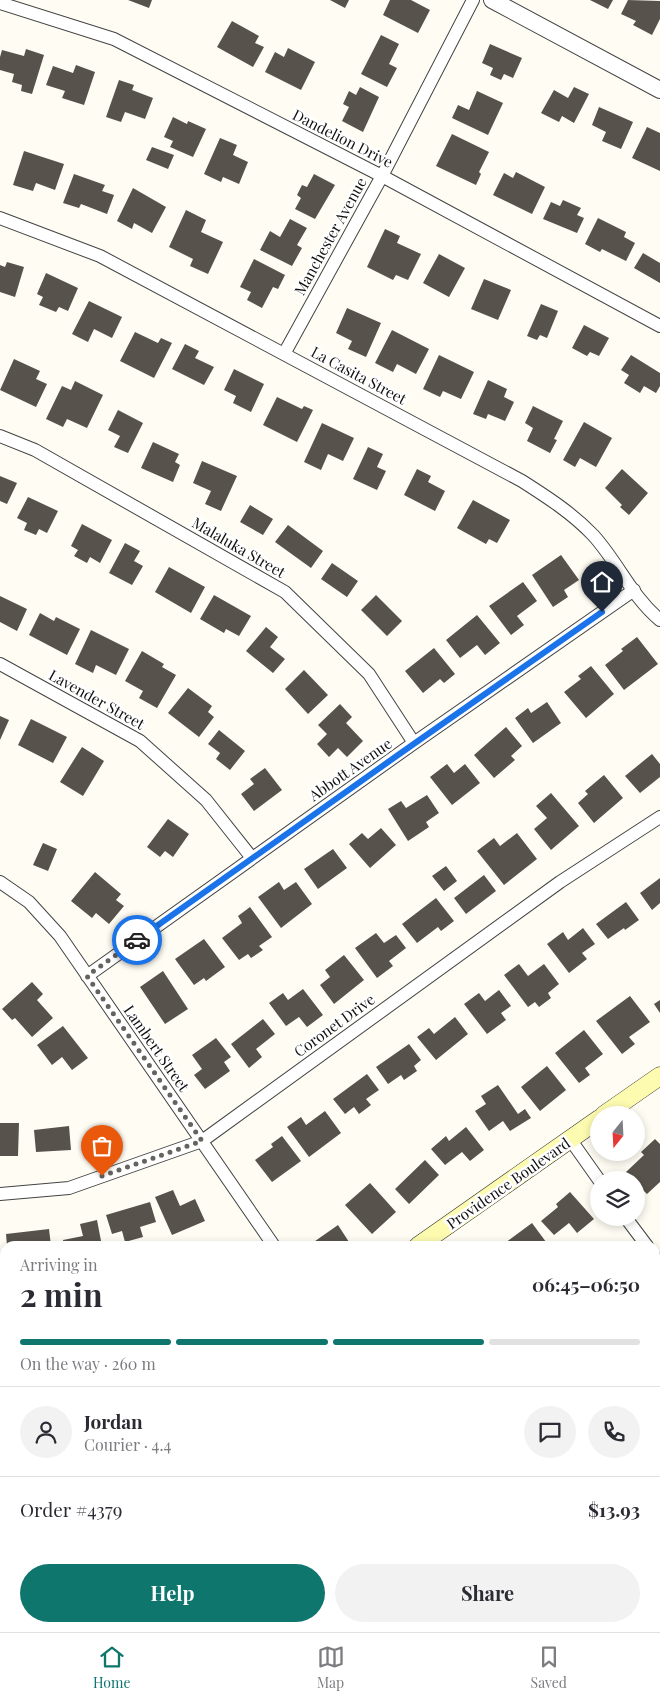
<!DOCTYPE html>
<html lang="en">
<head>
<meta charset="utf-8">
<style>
  :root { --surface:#fff; --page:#f2f2f3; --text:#2b2b33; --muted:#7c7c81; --line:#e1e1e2; --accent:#0f766e }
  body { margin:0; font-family:"Playfair Display",serif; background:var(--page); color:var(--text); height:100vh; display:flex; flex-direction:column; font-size:19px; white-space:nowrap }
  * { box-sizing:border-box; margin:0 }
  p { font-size:16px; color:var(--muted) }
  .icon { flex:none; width:28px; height:28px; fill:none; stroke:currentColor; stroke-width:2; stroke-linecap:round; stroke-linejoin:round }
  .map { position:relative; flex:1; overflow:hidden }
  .sheet { position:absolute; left:0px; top:1241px; width:660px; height:391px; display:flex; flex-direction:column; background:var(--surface); border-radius:15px 15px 0 0; box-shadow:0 2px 8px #0003 }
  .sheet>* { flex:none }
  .needle { width:32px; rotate:198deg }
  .fabs { position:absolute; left:590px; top:1106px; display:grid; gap:10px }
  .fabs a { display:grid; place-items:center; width:55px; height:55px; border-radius:50%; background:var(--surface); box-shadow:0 2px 8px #0003; font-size:25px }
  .pin { position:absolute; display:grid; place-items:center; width:42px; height:42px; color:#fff; margin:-51px -21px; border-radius:50% 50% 50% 0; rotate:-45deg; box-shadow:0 0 5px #0007 }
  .pin .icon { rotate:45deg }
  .courier { position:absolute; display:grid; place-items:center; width:50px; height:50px; margin:-25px; border:4px solid #1a73e8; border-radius:50%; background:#fff; color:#222; box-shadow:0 1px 6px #0007 }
  .head em { font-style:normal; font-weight:700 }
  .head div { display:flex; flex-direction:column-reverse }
  .head { display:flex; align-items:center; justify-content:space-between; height:85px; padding:0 20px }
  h1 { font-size:32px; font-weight:700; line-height:38px }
  .bar { display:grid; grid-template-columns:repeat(4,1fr); gap:8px 5px; align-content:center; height:60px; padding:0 20px }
  .bar i { height:6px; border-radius:4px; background:var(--line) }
  .bar .selected { background:var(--accent) }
  .bar p { grid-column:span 4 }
  .line { display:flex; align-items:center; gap:12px; padding:0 20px; border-top:1px solid var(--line) }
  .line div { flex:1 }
  .round { display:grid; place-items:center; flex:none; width:52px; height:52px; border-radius:26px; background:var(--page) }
  .cta { display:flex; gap:10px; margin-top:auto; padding:10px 20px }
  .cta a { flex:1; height:58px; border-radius:30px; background:var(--accent); color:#fff; font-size:20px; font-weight:700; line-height:58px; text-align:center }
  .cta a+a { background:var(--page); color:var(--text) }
  .tab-bar { display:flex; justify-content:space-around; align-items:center; height:70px; border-top:1px solid var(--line); background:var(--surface); font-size:14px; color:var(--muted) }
  .tab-bar a { display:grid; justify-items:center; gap:2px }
  .tab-bar .selected { color:var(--accent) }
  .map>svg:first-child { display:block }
  .building { fill:#58524c }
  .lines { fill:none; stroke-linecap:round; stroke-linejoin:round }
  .minor-casing { stroke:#434343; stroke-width:14 }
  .tertiary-casing { stroke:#434343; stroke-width:18 }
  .secondary-casing { stroke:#323232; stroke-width:19 }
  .minor { stroke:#fff; stroke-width:12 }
  .tertiary { stroke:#fff; stroke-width:16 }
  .secondary { stroke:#fdfbb0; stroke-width:18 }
  .done { stroke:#64635f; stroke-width:5; stroke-dasharray:0 9 }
  .route { stroke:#1a73e8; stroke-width:6 }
  .labels { text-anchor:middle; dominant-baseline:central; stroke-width:5; stroke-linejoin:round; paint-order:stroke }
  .street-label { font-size:15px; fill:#101010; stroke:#fff }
</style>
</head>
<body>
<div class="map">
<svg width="660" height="1632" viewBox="0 0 660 1632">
  <rect width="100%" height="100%" fill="#fffdf3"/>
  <!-- building -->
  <path class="building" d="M128 0H152L149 8Z
    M330 0H349L345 8Z
    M390 0H411L430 10 418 33 383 15Z
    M590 0H613L608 9Z
    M628 0 660 1V19L652 35 633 25 636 21 621 14Z
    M232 21 259 36 255 43 264 47 253 67 217 47Z
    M381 35 399 44 389 64 397 68 387 87 361 74Z
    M490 44 522 58 513 78 504 74 501 80 490 75 493 68 482 63Z
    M288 48 315 62 301 90 265 72 275 52 284 57Z
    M26 49 44 55 32 94 21 91 22 85 12 82 14 74 0 70V57L2 50 24 56Z
    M76 65 95 72 84 105 62 98 65 91 46 85 53 66 73 73Z
    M119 80 134 85 132 90 153 98 145 119 125 112 121 122 106 117Z
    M360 87 379 97 363 132 342 121 349 107 343 104 349 91 356 95Z
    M574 87 589 94 574 123 562 116 559 122 541 113 554 90 568 98Z
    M477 91 503 103 488 135 452 118 458 105 469 110Z
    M599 107 633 122 621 149 602 141 606 132 592 125Z
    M173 117 187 124 188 121 206 129 193 157 170 147 173 141 164 137Z
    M647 127 660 133V171L632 158Z
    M452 134 489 152 479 172 481 174 476 185 436 166Z
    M220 138 237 145 233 155 248 162 239 184 223 177 221 182 204 174Z
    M152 147 174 155 168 169 146 160Z
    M24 151 64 164 55 190 36 183 33 191 13 185Z
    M516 172 545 187 532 214 493 195 504 173 513 178Z
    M74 174 105 185 102 191 114 195 107 214 81 204 79 208 63 203Z
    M314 174 335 185 315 219 295 209 301 198 297 195 302 185 307 187Z
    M133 188 166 207 152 233 134 223 132 229 117 221Z
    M563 200 581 208 577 215 584 218 577 233 543 219 551 202 560 206Z
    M186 210 206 220 201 232 223 242 208 274 190 266 193 259 169 247Z
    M598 218 626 232 624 237 635 243 626 261 602 249 600 252 585 244Z
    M290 219 307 228 297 245 302 248 292 266 260 250 270 231 280 237Z
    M385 229 400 236 397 243 421 254 408 280 396 275 393 280 367 267Z
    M643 253 660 263V283L634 268Z
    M439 254 465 268 449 297 423 283Z
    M254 259 285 275 278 289 273 287 262 308 247 300 251 292 240 287Z
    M7 262 24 267 15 297 0 292V265L5 267Z
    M46 273 78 288 68 311 59 307 56 312 39 305 43 297 37 294Z
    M484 279 511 290 498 320 471 309Z
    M89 301 122 317 112 338 94 329 88 342 72 334Z
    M541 304 558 311 547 338 540 335 537 340 527 336Z
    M347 308 381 323 366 357 348 349 352 341 336 333Z
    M584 325 609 338 599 356 590 352 587 356 572 348Z
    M392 330 429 349 416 374 397 364 393 372 375 363Z
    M135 332 158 343 161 338 172 343 154 378 120 361Z
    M185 344 199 351 195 358 214 367 204 385 172 369Z
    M439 355 474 372 461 399 443 391 440 397 423 389Z
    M631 355 660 373V386L656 393 644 386 640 393 624 383 629 375 621 370Z
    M14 359 40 371 36 379 47 384 36 407 0 390Z
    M234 369 264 384 251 412 233 403 236 396 224 390Z
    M488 380 507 389 504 397 514 402 505 421 488 414 486 419 473 414Z
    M75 381 103 395 87 428 67 419 63 427 46 419 62 386 71 390Z
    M277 397 302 409 304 406 313 410 297 442 263 425Z
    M533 406 563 421 554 439 557 440 550 453 527 441 533 428 525 423Z
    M118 410 143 423 128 453 114 447 120 436 108 430Z
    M584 422 612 438 596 467 580 458 575 467 563 460Z
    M322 423 354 438 343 461 328 454 321 470 304 462Z
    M153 442 179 454 175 462 180 465 173 482 141 468Z
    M368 447 383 454 377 467 386 471 377 490 353 479Z
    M202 461 237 476 221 511 205 504 211 491 193 483Z
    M417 469 431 476 428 482 445 491 435 511 404 495Z
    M622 469 648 493 629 515 620 507 622 505 605 488Z
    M0 476 17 483 7 504 0 501Z
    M28 497 58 511 47 533 39 529 36 535 24 530 27 523 17 518Z
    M473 500 510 520 497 543 489 539 486 544 457 528Z
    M250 505 273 519 263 535 240 522Z
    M82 524 112 540 100 563 90 557 87 563 74 556 78 550 71 546Z
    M288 525 323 551 311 568 275 542Z
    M125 543 140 551 134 561 143 566 132 585 109 573Z
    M561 555 579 580 564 590 568 597 553 607 532 575Z
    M332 563 358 581 347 597 321 579Z
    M169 567 205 587 191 613 155 592Z
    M523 582 537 601 517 616 524 625 511 635 489 606Z
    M214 595 251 616 239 636 226 629 224 633 200 619Z
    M376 595 402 621 387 636 361 610Z
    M0 596 27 609 17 631 0 622Z
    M40 613 54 621 56 617 80 629 67 655 29 635Z
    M477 615 500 643 485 655 477 645 460 658 446 640Z
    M266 627 278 637 270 647 285 659 273 673 246 651Z
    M91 630 129 649 116 675 96 665 93 673 75 664Z
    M637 637 658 664 624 690 605 665 623 651 621 649Z
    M434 648 455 674 444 683 440 679 423 693 405 671Z
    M142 651 164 664 162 667 176 675 157 708 139 698 143 691 125 681Z
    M591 666 614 694 586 718 564 692 581 679 578 676Z
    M304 670 328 695 308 714 285 689Z
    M188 688 212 706 208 712 214 717 199 737 168 713Z
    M547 702 561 723 533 743 515 718 528 708 531 713Z
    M340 704 352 717 346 723 363 741 347 757 338 748 329 757 317 744 327 734 318 725Z
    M0 716 9 720 0 740Z
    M31 719 67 737 53 763 18 745Z
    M506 727 522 746 511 756 515 760 494 778 474 755Z
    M219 730 245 751 230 770 216 759 220 753 208 744Z
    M82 747 104 761 83 796 60 782Z
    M652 754 660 764V777L640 793 625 776Z
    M447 764 454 773 465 764 480 783 452 805 430 777Z
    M265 768 282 790 254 811 241 794 254 784 250 779Z
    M604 775 623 798 594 823 578 803 588 794 585 791Z
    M551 793 579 826 551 850 534 829 547 818 536 806Z
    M427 795 439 813 426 822 429 827 408 841 388 809 401 801 406 808Z
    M168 819 189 834 173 857 165 851 160 857 147 847Z
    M381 828 396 845 370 868 349 844 362 833 368 839Z
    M517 833 537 859 504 885 477 851 494 838 500 846Z
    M43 843 57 849 48 871 33 865Z
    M333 849 347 868 318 889 304 869Z
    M446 866 457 881 444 891 432 876Z
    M95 872 121 894 116 900 124 906 109 924 96 913 92 918 71 901Z
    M484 875 496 891 466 914 454 898Z
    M660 878V903L652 910 640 893Z
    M279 882 284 890 296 882 312 904 281 928 258 897Z
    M436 898 454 921 441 931 438 927 417 943 402 924Z
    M626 902 639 920 625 930 624 928 608 939 596 924Z
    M250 907 272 937 259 946 263 950 251 958 248 954 239 960 222 938 242 923 238 916Z
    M583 928 595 944 582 953 587 959 569 973 547 944 563 932 568 940Z
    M376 933 384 943 396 935 406 948 389 961 393 966 377 978 355 948Z
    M204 939 225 967 206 981 204 978 194 985 175 959Z
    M344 955 364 980 334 1004 320 985 330 977 325 970Z
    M519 964 528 976 544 964 559 984 548 993 551 998 539 1007 535 1002 528 1007 504 975Z
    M163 971 188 1009 165 1024 140 987Z
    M32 982 43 994 37 1000 53 1018 32 1037 15 1018 12 1020 2 1009Z
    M303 989 323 1015 307 1027 299 1017 286 1026 269 1003 283 993 288 1000Z
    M499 990 511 1006 501 1013 506 1020 487 1034 464 1004 479 993 485 1001Z
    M630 996 650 1022 629 1037 635 1044 622 1054 596 1021Z
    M660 1000V1013L654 1004Z
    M455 1017 468 1034 436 1060 417 1037 429 1028 434 1034Z
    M263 1019 275 1034 256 1049 262 1057 249 1068 231 1044Z
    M63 1026 88 1058 72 1070 62 1057 52 1065 37 1045Z
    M584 1030 603 1054 585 1068 590 1075 579 1083 555 1053Z
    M216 1038 231 1057 224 1062 230 1071 205 1089 194 1075 202 1069 192 1055Z
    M409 1044 421 1060 414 1066 417 1071 404 1080 401 1075 388 1084 376 1067Z
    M547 1066 566 1090 540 1111 521 1087Z
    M367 1074 379 1090 366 1099 371 1105 359 1114 354 1107 345 1114 333 1099Z
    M498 1085 518 1114 525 1109 531 1118 510 1131 503 1121 489 1131 475 1111 486 1104 481 1096Z
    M325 1111 341 1133 309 1157 287 1127 301 1117 306 1125Z
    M0 1123H19L18 1156H0Z
    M69 1126 71 1150 36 1152 34 1130Z
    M466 1127 484 1150 470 1161 462 1152 445 1165 431 1149 446 1136 449 1141Z
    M282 1136 301 1161 272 1182 255 1160 273 1147 271 1144Z
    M655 1139 660 1144V1182L647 1194 636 1183V1180H634L626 1172 644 1155 641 1152Z
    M425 1160 439 1175 409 1204 395 1189Z
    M370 1183 396 1212 372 1234 345 1205Z
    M173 1190 180 1206 195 1199 205 1221 172 1235 155 1197Z
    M570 1192 594 1219 577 1233 569 1223 554 1235 541 1221 558 1207 556 1204Z
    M150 1202 156 1222 140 1227 143 1237 125 1242 122 1231 112 1234 106 1215Z
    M97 1220 102 1246H64L63 1240 83 1236 80 1224Z
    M532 1223 549 1246H501Z
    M338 1225 349 1242 343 1246H308Z
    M49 1229 51 1246H7L6 1234Z
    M1 1332H5V1358H0Z
    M5 1444V1480L0 1482V1446Z
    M656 1498 660 1502V1529L658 1526 655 1528Z
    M52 1628H71L70 1632Z
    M145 1628H182L181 1632H144Z
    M258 1628H283L281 1632H256Z
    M381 1628H415L412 1632H379Z
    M503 1628H534L530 1632H509Z"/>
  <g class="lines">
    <defs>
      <path id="minor" d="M0 3 114 39 382 176 660 326
        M0 218 100 256 522 481C547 497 572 513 593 535 617 561 632 597 660 620
        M284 354 382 176 473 0
        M0 436 35 450 285 592 369 674 414 743
        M0 664 140 741 206 800 252 858
        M0 882 29 902 60 936 274 1246
        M87 976 414 743 634 590
        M570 1139 599 1180
        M0 1194 69 1188 202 1141 560 882 660 817
        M626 1218 647 1246
        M655 1258 660 1265
        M655 1340 660 1336
        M655 1586 660 1582
        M105 1632 107 1628
        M330 1632 332 1628
        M589 1632 596 1628"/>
      <path id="tertiary" d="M492 0 660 90"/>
      <path id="secondary" d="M604 1115 660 1076
        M418 1246 599 1119
        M0 1403H5"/>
    </defs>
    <!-- minor casing -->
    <use href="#minor" class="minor-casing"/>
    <!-- tertiary casing -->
    <use href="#tertiary" class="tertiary-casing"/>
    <!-- secondary casing -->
    <use href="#secondary" class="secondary-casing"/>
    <!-- minor -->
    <use href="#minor" class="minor"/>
    <!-- tertiary -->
    <use href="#tertiary" class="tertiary"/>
    <!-- secondary -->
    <use href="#secondary" class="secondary"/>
  </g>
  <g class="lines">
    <!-- done -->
    <path class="done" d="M102 1176 202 1141 87 976 137 940"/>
    <!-- route -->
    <path class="route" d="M137 940 398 755 602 612"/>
  </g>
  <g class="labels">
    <!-- street labels -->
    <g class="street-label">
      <text transform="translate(343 138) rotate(27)">Dandelion Drive</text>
      <text transform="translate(330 236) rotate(-61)">Manchester Avenue</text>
      <text transform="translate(359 375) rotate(28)">La Casita Street</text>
      <text transform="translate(239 547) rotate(30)">Malaluka Street</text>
      <text transform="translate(97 699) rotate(29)">Lavender Street</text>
      <text transform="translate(350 769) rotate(-35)">Abbott Avenue</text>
      <text transform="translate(334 1025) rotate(-36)">Coronet Drive</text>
      <text transform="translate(157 1048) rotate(55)">Lambert Street</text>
      <text transform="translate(508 1183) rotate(-35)">Providence Boulevard</text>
    </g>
  </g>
</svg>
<div class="fabs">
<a><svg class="needle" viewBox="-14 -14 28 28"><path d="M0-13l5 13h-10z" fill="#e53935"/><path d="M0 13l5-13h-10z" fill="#7c7c81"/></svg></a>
<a><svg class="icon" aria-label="layers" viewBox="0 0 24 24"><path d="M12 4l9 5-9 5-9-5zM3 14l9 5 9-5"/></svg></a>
</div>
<div class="pin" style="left:102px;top:1176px;background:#ea580c"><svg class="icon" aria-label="bag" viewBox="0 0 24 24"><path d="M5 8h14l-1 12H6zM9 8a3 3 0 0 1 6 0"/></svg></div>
<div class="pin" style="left:602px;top:612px;background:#1f2937"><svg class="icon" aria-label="home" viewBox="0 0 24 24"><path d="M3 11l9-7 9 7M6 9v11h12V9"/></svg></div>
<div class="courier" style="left:137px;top:940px"><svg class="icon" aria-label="car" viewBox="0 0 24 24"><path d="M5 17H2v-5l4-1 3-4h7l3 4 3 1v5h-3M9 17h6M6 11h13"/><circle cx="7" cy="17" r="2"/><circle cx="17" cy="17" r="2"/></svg></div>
<section class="sheet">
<div class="head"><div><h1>2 min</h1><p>Arriving in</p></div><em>06:45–06:50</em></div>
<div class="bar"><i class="selected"></i><i class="selected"></i><i class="selected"></i><i></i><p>On the way · 260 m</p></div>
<div class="line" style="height:90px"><a class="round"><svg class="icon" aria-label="person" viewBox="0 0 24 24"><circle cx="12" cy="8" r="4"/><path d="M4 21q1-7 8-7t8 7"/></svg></a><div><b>Jordan</b><p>Courier · 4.4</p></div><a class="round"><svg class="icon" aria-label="chat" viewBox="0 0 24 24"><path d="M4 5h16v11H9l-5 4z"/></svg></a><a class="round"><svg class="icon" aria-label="phone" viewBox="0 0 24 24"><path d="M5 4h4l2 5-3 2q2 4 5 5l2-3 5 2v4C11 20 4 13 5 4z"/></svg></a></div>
<div class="line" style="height:65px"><div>Order #4379</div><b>$13.93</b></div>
<div class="cta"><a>Help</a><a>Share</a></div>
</section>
</div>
<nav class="tab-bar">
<a class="selected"><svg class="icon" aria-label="home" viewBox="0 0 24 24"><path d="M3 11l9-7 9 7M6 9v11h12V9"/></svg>Home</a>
<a><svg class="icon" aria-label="map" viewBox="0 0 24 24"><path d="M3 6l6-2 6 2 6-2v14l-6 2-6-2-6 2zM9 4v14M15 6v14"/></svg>Map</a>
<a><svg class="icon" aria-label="saved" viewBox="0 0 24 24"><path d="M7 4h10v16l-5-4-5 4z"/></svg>Saved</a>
</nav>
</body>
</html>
